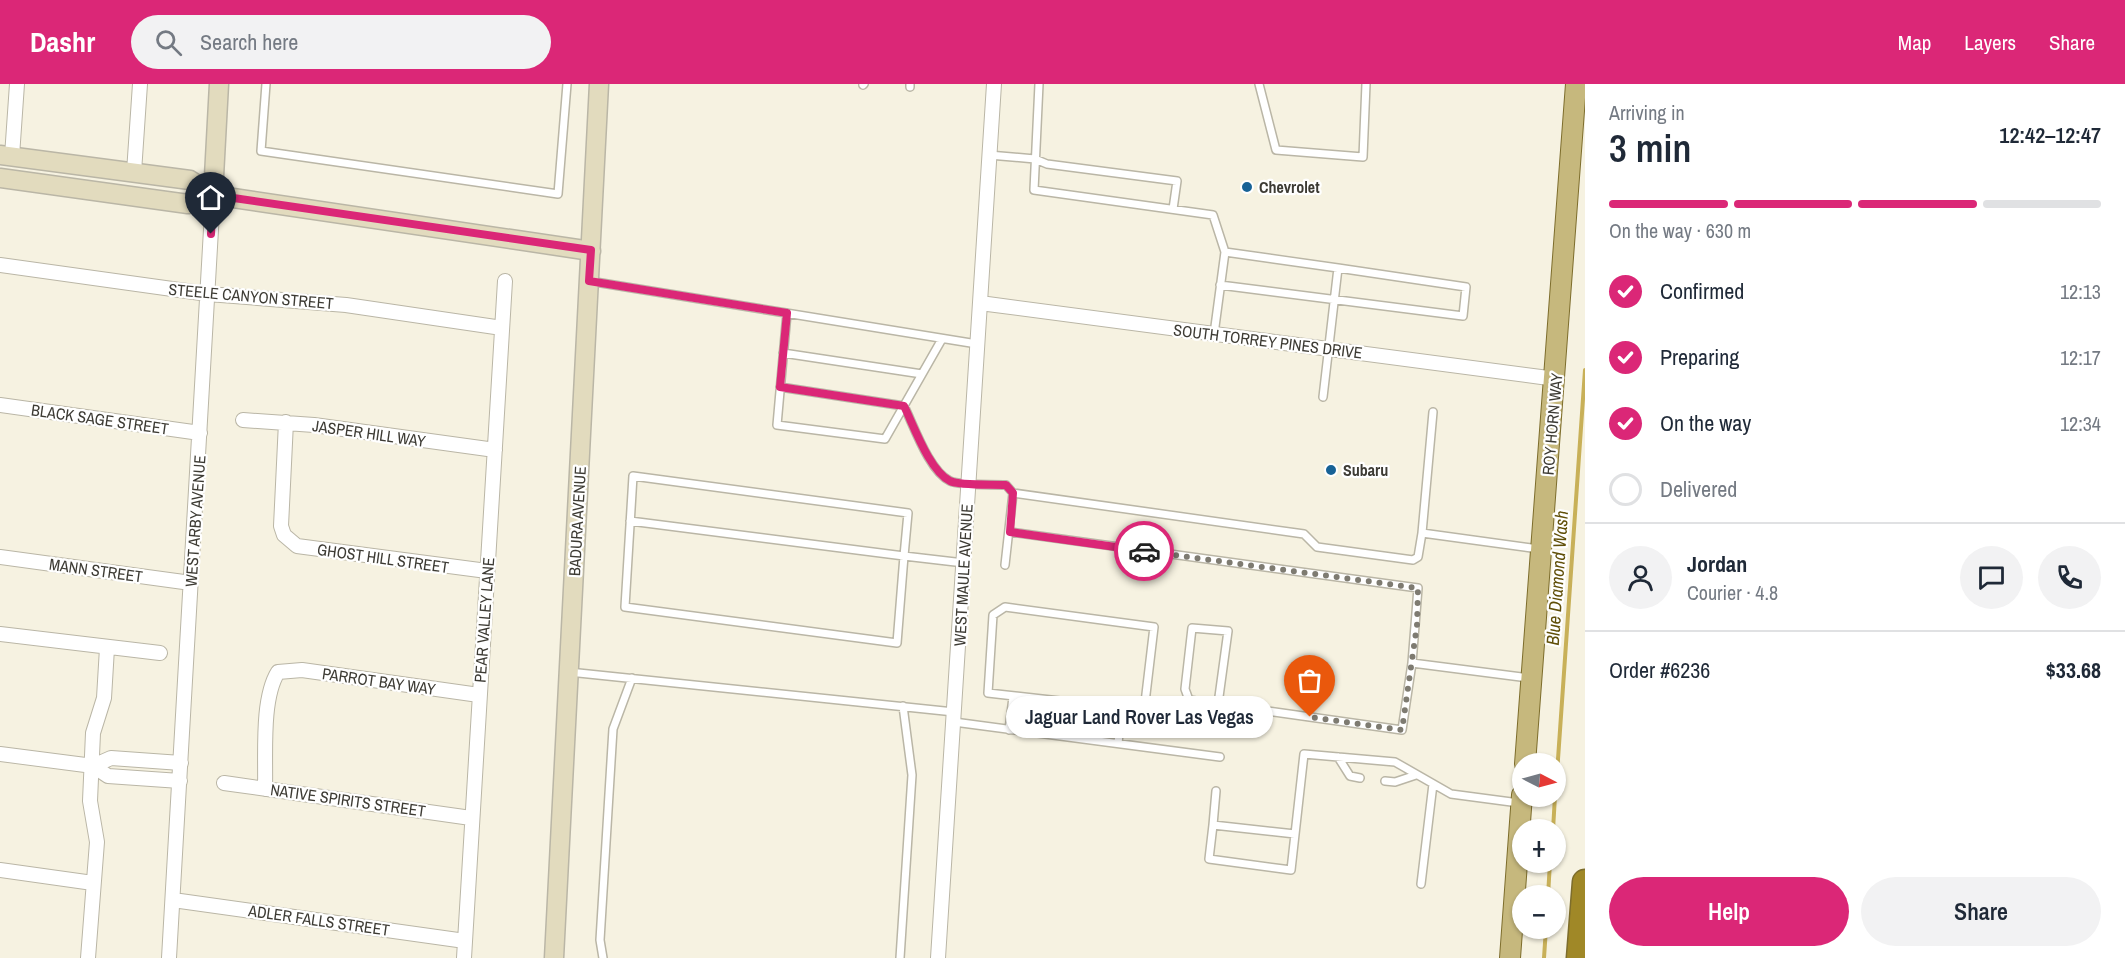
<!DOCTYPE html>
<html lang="en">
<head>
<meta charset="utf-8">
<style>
  :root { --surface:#fff; --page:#f2f2f3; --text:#1f2937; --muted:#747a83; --line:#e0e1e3; --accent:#db2777 }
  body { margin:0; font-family:"Archivo Narrow",sans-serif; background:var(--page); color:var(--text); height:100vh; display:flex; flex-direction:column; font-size:22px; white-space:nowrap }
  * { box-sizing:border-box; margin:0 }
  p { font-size:20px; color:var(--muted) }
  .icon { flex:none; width:33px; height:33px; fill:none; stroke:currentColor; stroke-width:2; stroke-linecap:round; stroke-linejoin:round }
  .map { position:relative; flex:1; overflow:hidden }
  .drawer { display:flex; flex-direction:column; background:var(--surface); width:540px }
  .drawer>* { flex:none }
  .needle { width:39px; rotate:96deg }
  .buttons { position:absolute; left:1512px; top:669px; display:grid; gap:12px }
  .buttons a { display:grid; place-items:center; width:54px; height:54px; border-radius:50%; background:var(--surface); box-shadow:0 2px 4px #0004; font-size:30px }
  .pin { position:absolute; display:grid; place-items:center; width:51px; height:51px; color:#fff; margin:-62px -26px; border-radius:50% 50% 50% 0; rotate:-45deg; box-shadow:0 0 6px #0007 }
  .pin .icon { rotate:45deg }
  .courier { position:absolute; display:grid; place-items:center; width:60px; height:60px; margin:-30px; border:4px solid #db2777; border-radius:50%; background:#fff; color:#222; box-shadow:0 2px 8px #0007 }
  .bubble { position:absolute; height:42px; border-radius:21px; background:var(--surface); box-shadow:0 2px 4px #0004; font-size:20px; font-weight:600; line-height:42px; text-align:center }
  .summary em { font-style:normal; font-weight:600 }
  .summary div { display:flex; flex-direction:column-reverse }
  .summary { display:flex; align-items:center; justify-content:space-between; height:102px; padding:0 24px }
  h1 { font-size:39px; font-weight:600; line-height:45px }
  .bar { display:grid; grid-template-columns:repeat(4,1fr); gap:9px 6px; align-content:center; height:72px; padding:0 24px }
  .bar i { height:8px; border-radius:4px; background:var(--line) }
  .bar .on { background:var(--accent) }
  .bar p { grid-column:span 4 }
  .line { display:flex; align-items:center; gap:15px; padding:0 24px; border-top:2px solid var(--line) }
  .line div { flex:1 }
  .round { display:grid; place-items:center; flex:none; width:63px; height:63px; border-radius:32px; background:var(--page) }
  ol { padding:0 24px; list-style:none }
  li { display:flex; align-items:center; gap:18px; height:66px }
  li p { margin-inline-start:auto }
  li .icon { padding:6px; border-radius:50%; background:var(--accent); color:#fff; stroke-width:4 }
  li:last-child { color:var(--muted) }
  li i { width:33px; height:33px; border:3px solid var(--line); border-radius:50% }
  .button { display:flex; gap:12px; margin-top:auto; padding:12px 24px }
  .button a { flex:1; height:69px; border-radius:36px; background:var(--accent); color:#fff; font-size:24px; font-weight:600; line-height:69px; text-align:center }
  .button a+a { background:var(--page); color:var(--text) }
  header { display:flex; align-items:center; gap:36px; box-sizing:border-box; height:84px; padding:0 30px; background:var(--accent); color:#fff }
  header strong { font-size:28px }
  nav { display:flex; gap:33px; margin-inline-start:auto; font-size:21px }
  .search { width:420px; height:54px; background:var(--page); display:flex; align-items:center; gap:15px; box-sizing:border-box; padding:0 21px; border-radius:33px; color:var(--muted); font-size:22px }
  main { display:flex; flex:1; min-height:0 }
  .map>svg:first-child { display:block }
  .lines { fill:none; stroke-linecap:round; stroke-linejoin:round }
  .stream { stroke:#c8b058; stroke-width:4 }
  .lane-casing { stroke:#bab6a6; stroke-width:10 }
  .street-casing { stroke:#bab6a6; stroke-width:16 }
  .secondary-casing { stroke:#bab6a6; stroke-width:21 }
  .primary-casing { stroke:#7d6d2c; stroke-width:22 }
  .highway-casing { stroke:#7d6d2c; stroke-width:27 }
  .lane { stroke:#fff; stroke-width:7 }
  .street { stroke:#fff; stroke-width:14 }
  .secondary { stroke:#e2dbbe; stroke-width:18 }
  .primary { stroke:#c6b87d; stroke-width:20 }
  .highway { stroke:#a08827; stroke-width:24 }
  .done { stroke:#7e7b71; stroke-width:6; stroke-dasharray:0 10.8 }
  .route { stroke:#db2777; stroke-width:8 }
  .poi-dot { fill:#176296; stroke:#fff; stroke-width:2 }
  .labels { text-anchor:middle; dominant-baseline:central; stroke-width:4.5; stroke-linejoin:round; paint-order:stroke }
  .poi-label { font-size:16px; font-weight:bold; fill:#3d3b34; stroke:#fff; text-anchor:start }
  .street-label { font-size:16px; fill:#3d3b34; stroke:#fff }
  .water-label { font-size:18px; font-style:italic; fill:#604f08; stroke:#fff }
</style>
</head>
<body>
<header>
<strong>Dashr</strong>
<div class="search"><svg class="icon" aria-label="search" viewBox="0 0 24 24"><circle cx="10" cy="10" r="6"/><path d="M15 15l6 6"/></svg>Search here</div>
<nav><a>Map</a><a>Layers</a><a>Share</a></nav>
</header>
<main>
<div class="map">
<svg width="1585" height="874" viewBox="0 0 1585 874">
  <rect width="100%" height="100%" fill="#f6f2e1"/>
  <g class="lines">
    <!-- stream -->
    <path class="stream" d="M1556 704 1585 286
      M1553 746 1555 712
      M1548 812 1550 778
      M1544 874 1546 844"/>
    <defs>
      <path id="lane" d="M266 0 261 67 558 110 567 0
        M1039 0 1034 106 1213 131 1225 168 1214 250
        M1259 0 1276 66 1363 73 1366 0
        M863 1 864 0
        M910 3V0
        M989 71 1035 75 1047 80 1177 97 1173 125
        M1225 168 1338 184 1323 313
        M589 197 977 260
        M1220 201 1463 232 1466 203 1338 184
        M787 229 777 341 885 355 942 255
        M783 269 922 290
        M780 303 904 322C914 342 929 387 950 397 961 402 992 400 1006 401L1013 409 1304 450 1317 463 1413 476 1418 473 1422 449 1539 465
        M630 437 904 472 908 429 633 392 625 523 897 559 904 472 964 479
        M1010 448 1418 504 1412 579
        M1422 449 1433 328
        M1005 481 1013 409
        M569 588 954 628
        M1218 620 1228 547 1192 544 1185 605 1189 616 1402 646 1412 579 1529 594
        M954 638 1220 673
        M1009 646 1013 613
        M1118 659 1122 624 1144 627 1154 543 1005 523 993 531 988 609 1122 624
        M1338 673 1350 692 1360 694
        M1385 697 1395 698 1416 691
        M1213 741 1216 707
        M1295 750 1213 741 1209 775 1291 786 1304 670 1395 678 1451 710 1519 719
        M1421 800 1433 700
        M603 874 600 856 613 645 632 594
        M900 874 912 691 903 622"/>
      <path id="street" d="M12 72 17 0
        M134 88 140 0
        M0 181 208 210 346 221 502 244
        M980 219 1556 295
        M0 321 200 349
        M243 336 314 341 495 366
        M286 338 281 442 284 451 297 462 487 487
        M0 473 191 499
        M0 550 160 569
        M0 670 93 682 108 692 180 697
        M93 682 111 674 181 679
        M224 699 471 734
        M265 705C266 672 261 615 278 588L302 586 479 611
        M0 786 93 799
        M173 816 465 857
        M88 874 97 758 90 717 93 649 104 614 107 564
        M169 874 213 111
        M464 874 505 197
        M938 874 994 0"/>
      <path id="secondary" d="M0 71 190 96 213 111 591 167
        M0 94 188 120 213 111
        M213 111 219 0
        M554 874 599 0"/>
      <path id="primary" d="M1525 680 1576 0
        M1510 874 1522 711"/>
      <path id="highway" d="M1579 874 1585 798"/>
    </defs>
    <!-- lane casing -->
    <use href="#lane" class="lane-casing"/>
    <!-- street casing -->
    <use href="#street" class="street-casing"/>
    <!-- secondary casing -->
    <use href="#secondary" class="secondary-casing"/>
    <!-- primary casing -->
    <use href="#primary" class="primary-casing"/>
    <!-- highway casing -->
    <use href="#highway" class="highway-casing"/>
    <!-- lane -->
    <use href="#lane" class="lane"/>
    <!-- street -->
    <use href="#street" class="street"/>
    <!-- secondary -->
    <use href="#secondary" class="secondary"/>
    <!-- primary -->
    <use href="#primary" class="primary"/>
    <!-- highway -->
    <use href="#highway" class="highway"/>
  </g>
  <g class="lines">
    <!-- done -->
    <path class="done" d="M1144 467 1418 504 1417 541 1402 646 1310 633"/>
    <!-- route -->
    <path class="route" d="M211 150 213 111 591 166 589 197 787 229 780 303 904 322C914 342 929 386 950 397 961 402 992 400 1006 401L1013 409 1010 448 1144 467"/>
  </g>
  <!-- markers -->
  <g class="poi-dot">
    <circle cx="1247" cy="103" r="6"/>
    <circle cx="1331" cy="386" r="6"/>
  </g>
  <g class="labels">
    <!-- poi labels -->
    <g class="poi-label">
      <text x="1259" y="103">Chevrolet</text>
      <text x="1343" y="386">Subaru</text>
    </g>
    <!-- street labels -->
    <g class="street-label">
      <text transform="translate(251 212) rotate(5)">STEELE CANYON STREET</text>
      <text transform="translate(1268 257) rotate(7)">SOUTH TORREY PINES DRIVE</text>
      <text transform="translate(100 335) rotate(8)">BLACK SAGE STREET</text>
      <text transform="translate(1552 340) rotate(-85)">ROY HORN WAY</text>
      <text transform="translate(369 349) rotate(8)">JASPER HILL WAY</text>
      <text transform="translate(195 437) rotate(-86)">WEST ARBY AVENUE</text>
      <text transform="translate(577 437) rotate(-87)">BADURA AVENUE</text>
      <text transform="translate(383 474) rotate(8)">GHOST HILL STREET</text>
      <text transform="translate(96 486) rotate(8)">MANN STREET</text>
      <text transform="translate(963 491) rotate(-87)">WEST MAULE AVENUE</text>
      <text transform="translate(484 536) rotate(-86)">PEAR VALLEY LANE</text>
      <text transform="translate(379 597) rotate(8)">PARROT BAY WAY</text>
      <text transform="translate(348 716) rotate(8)">NATIVE SPIRITS STREET</text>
      <text transform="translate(319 836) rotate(8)">ADLER FALLS STREET</text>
    </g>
    <!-- water labels -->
    <g class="water-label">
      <text transform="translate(1557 494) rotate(-86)">Blue Diamond Wash</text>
    </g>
  </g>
</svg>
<div class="buttons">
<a><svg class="needle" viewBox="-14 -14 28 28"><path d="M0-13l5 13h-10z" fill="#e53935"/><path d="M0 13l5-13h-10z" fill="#747a83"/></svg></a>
<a>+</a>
<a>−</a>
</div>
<div class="pin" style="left:1310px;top:633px;background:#ea580c"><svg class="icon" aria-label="bag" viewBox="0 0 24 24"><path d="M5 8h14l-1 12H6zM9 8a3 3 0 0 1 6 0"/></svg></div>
<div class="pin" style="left:211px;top:150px;background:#1f2937"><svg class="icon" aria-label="home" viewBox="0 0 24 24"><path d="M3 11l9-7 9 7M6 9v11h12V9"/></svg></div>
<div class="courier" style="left:1144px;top:467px"><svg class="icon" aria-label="car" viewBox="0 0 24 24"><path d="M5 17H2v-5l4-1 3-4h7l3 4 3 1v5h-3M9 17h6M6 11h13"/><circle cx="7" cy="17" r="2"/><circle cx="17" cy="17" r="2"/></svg></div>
<div class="bubble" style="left:1006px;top:612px;width:267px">Jaguar Land Rover Las Vegas</div>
</div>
<section class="drawer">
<div class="summary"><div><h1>3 min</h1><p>Arriving in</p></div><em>12:42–12:47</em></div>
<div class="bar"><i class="on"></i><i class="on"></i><i class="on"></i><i></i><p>On the way · 630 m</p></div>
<ol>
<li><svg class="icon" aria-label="check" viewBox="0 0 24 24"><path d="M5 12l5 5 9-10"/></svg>Confirmed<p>12:13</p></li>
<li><svg class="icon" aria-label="check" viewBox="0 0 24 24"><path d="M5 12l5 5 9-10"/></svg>Preparing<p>12:17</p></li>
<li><svg class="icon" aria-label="check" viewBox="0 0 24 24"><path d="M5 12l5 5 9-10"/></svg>On the way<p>12:34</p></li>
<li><i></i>Delivered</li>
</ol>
<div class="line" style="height:108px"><a class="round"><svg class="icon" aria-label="person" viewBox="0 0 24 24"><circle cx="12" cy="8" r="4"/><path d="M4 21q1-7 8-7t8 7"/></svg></a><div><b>Jordan</b><p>Courier · 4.8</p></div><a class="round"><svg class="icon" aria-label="chat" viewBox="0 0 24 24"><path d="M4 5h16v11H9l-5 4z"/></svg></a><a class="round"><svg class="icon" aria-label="phone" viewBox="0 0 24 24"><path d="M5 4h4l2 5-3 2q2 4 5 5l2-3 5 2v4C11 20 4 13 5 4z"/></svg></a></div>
<div class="line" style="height:78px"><div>Order #6236</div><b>$33.68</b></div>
<div class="button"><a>Help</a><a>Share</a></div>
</section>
</main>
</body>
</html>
